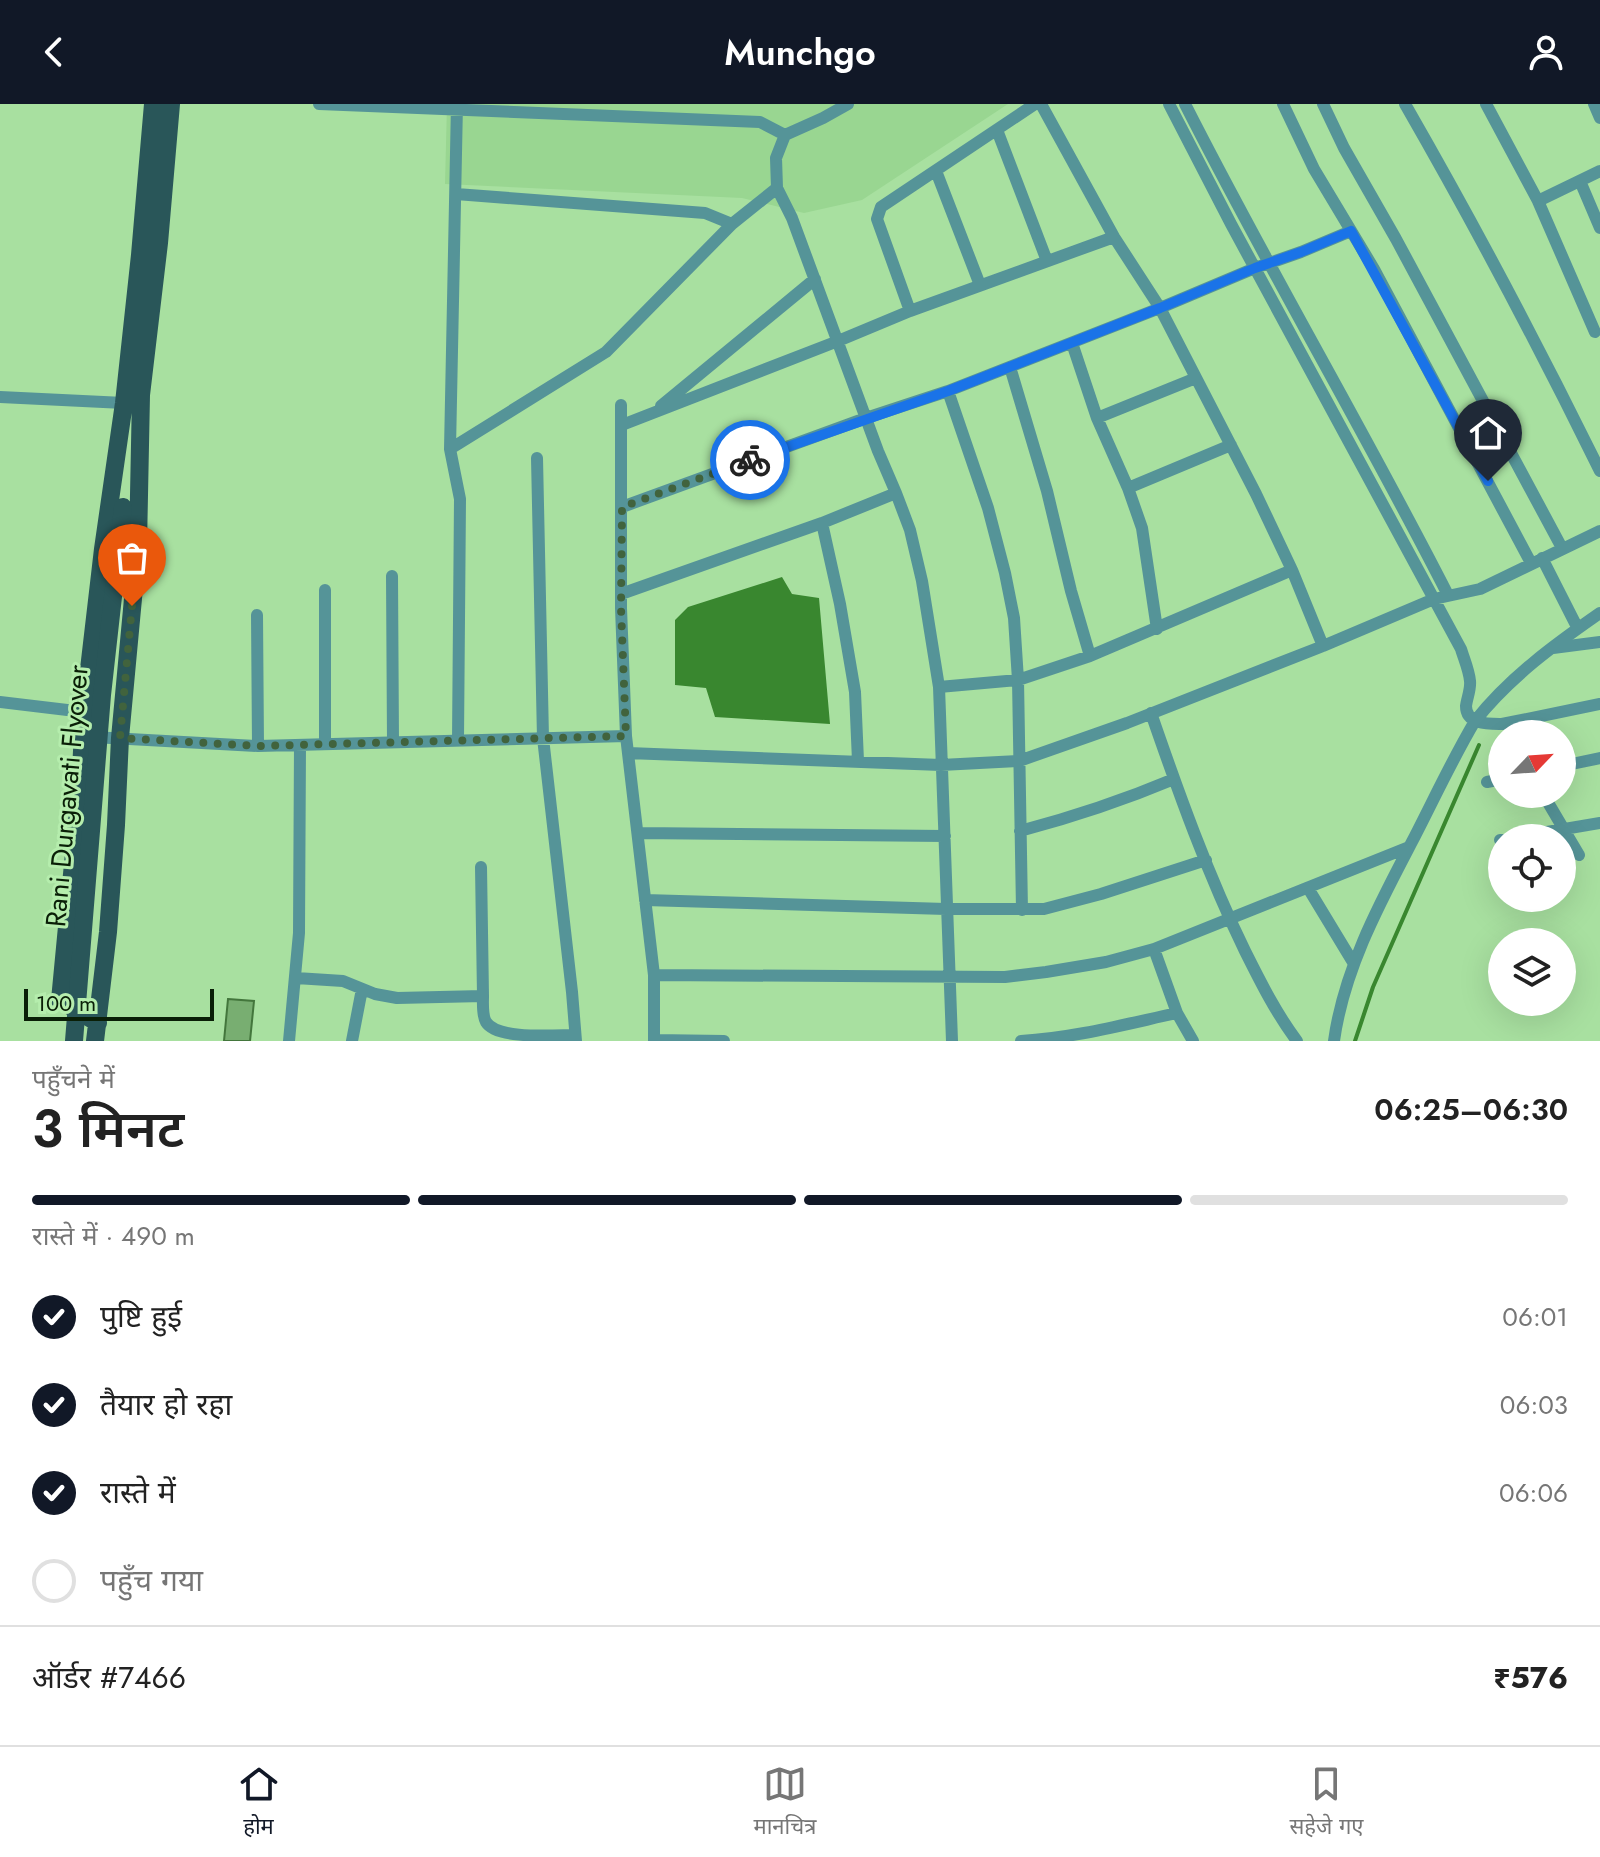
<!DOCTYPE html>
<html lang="hi">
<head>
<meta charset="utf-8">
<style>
  :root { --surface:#fff; --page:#f6f6f6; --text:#222; --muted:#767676; --line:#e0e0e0; --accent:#111827 }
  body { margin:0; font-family:Jost,"Noto Sans Devanagari",sans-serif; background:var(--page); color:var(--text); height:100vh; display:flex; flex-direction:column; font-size:30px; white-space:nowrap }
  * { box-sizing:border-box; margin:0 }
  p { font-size:26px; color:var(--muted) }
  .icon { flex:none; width:44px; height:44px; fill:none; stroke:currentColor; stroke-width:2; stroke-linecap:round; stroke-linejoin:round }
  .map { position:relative; height:937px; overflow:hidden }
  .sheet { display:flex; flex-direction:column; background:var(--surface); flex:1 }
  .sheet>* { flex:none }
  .needle { width:52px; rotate:65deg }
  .fabs { position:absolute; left:1488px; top:616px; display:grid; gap:16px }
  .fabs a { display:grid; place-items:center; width:88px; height:88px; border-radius:50%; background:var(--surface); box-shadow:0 8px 32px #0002; font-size:40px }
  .scale { position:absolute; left:24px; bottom:20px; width:190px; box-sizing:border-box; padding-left:8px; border:4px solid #0a1f07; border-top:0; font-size:22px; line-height:28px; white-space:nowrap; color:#0a1f07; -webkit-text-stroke:6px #b5edad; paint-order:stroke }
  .pin { position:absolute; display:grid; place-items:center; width:68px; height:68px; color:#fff; margin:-82px -34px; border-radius:50% 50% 50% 0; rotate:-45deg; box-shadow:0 0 8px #0007 }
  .pin .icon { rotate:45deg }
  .courier { position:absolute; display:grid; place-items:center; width:80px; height:80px; margin:-40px; border:6px solid #1a73e8; border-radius:50%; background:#fff; color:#222; box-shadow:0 2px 10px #0007 }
  .summary em { font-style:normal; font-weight:600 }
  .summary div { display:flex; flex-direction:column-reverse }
  .summary { display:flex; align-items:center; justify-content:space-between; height:136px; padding:0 32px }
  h1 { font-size:52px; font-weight:600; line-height:60px }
  .bar { display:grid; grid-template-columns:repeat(4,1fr); gap:12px 8px; align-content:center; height:96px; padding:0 32px }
  .bar i { height:10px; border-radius:6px; background:var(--line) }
  .bar .on { background:var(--accent) }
  .bar p { grid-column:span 4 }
  .line { display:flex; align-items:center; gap:20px; padding:0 32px; border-top:2px solid var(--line) }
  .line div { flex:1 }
  ol { padding:0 32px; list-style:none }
  li { display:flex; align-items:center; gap:24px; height:88px }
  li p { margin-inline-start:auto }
  li .icon { padding:8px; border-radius:50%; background:var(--accent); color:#fff; stroke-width:4 }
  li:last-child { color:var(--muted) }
  li i { width:44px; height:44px; border:4px solid var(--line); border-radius:50% }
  header { display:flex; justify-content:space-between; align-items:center; height:104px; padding:0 32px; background:var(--accent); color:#fff; font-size:36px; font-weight:600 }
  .dock { display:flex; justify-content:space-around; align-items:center; height:112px; border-top:2px solid var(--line); background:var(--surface); font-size:22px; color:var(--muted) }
  .dock a { display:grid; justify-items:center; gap:4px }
  .dock .on { color:var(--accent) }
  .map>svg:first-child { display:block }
  .built { fill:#99d691 }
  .water { fill:#39872f }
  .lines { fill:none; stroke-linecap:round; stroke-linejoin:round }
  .stream { stroke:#39872f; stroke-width:4 }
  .building { fill:#78ae71; stroke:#43763c; stroke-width:2 }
  .minor { stroke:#559498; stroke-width:12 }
  .primary { stroke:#295659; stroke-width:18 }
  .primary-bridge { stroke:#295659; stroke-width:18 }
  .done { stroke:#41633d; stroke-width:8; stroke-dasharray:0 14.4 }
  .route { stroke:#1a73e8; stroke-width:10 }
  .labels { text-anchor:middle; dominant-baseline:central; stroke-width:6; stroke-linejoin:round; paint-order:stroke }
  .street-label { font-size:28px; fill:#0a1f07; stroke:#b5edad }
</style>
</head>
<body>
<header><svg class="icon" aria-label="back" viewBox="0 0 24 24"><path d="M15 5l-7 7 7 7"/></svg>Munchgo<svg class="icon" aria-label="person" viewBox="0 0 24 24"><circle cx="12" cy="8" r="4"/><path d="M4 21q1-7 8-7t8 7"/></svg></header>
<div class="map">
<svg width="1600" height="937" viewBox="0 0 1600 937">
  <rect width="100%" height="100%" fill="#a8e0a0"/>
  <!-- built -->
  <path class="built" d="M447 0H1008L862 96 804 109 742 94 445 80Z"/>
  <!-- water -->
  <path class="water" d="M782 473 792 490 819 494 830 620 715 613 706 584 675 581V516L688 503Z"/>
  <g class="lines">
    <!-- stream -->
    <path class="stream" d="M1355 937 1373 883 1479 641"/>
  </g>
  <!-- building -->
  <path class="building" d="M228 895 254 897 250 937H224Z"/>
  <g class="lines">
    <!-- minor -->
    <path class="minor" d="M319 0 760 18 785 31
      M457 0 450 345 460 395 458 636
      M848 0 823 14 785 31 776 54 777 84 792 114 878 347 896 389 910 426 922 477 939 583 952 937
      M1041 0 1114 133 1160 204 1256 390 1292 466 1323 542
      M1169 0 1231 120 1461 545C1464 555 1469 566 1470 577 1471 585 1467 594 1466 602 1466 621 1489 620 1502 620L1600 600
      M1185 0C1269 166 1364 326 1448 491
      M1283 0 1314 65 1374 165 1531 459
      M1323 0 1344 44 1396 135 1562 444
      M1405 0C1474 120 1539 243 1600 367
      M1486 0 1538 97 1595 228
      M1594 0 1600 14
      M997 26 1047 157
      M936 67 980 181
      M1580 77 1600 124
      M456 90 705 109 732 120
      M1538 97 1600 67
      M910 207 877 115 881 103 1035 0
      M1072 239 1097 314 1128 384 1142 424 1157 525
      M1010 263 1047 387 1071 487 1090 552
      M948 287 988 404 1005 469 1014 514 1018 576 1022 806
      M0 293 124 299
      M621 301V504L626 632 654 871V937
      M661 302 815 175
      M1097 314 1196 274
      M622 321 838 237 910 207 1114 133
      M450 345 606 248 732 120 777 84
      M537 354 543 634 572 888 576 937
      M1128 384 1231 341
      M622 403 866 314 948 287 1160 204 1255 164 1301 148 1351 127
      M822 419 840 500 855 588 858 657
      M1542 454 1575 519 1580 523
      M392 472 393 638
      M621 490 822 419 896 389
      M257 511 258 642
      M1553 544 1600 538
      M939 583 1018 576 1090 552 1292 466
      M0 598 84 608
      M1151 609C1179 690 1208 771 1245 847 1261 879 1276 909 1297 937
      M93 633 258 642 626 632
      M325 640V486
      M628 649 941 661 1019 657 1127 619 1323 542 1434 495 1480 485 1600 427
      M1562 662 1600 654
      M1487 678 1502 675
      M1543 690 1579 751
      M1020 727C1073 713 1124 696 1174 675
      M638 729 945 732
      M1512 734 1600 719
      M1500 736H1502
      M481 763 483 892C483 900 482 911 486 918 497 936 555 931 575 931
      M1308 784 1354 860
      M645 796 946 805H1044L1101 790 1206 756
      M1154 845 1177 909 1193 937
      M654 871 1005 873 1046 868 1106 858 1154 845 1409 743
      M296 874 343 877 375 890 397 894 483 892
      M654 936 724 937
      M289 937 299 829 300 641
      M352 937 362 885
      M1021 937C1074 934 1126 920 1177 909
      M1334 937C1344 864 1381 797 1415 732 1435 693 1453 654 1475 617 1510 573 1554 541 1600 509"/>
    <!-- primary -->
    <path class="primary" d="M98 919 60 896 80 686 84 608 103 445 124 299 140 151 153 0
      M95 937 108 828 116 721 120 634 138 441 141 291 159 139 171 0"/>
    <!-- primary-bridge -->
    <path class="primary-bridge" d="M74 937 102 591 123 403"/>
  </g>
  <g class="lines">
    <!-- done -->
    <path class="done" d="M132 502 120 634 258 642 626 632 621 504 622 403 750 356"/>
    <!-- route -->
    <path class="route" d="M750 356 948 287 1160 204 1255 164 1301 148 1351 127 1488 377"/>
  </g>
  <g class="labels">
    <!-- street labels -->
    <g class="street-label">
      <text transform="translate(67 692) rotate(-85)">Rani Durgavati Flyover</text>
    </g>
  </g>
</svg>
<div class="fabs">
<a><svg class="needle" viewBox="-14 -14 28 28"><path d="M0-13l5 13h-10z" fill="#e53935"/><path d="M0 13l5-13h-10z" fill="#767676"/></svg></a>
<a><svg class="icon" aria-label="locate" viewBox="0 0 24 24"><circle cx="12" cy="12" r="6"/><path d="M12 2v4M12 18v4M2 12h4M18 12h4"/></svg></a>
<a><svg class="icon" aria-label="layers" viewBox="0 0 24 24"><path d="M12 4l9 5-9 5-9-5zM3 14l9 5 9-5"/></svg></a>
</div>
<div class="scale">100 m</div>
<div class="pin" style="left:132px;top:502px;background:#ea580c"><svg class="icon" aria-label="bag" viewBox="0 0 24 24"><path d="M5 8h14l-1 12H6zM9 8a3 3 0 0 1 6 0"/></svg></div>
<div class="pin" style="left:1488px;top:377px;background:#1f2937"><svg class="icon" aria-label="home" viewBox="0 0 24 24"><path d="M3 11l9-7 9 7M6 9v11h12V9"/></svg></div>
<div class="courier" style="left:750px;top:356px"><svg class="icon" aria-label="bike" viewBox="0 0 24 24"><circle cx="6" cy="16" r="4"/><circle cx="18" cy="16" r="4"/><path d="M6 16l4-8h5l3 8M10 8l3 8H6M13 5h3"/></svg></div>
</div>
<section class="sheet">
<div class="summary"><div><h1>3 मिनट</h1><p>पहुँचने में</p></div><em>06:25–06:30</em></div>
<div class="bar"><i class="on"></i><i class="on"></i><i class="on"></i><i></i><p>रास्ते में · 490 m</p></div>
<ol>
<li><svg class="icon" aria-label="check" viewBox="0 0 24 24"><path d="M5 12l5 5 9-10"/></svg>पुष्टि हुई<p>06:01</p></li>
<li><svg class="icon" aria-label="check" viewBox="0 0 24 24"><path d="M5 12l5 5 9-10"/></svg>तैयार हो रहा<p>06:03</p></li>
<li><svg class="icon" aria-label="check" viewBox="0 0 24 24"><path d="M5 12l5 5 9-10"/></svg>रास्ते में<p>06:06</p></li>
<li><i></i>पहुँच गया</li>
</ol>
<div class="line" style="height:104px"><div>ऑर्डर #7466</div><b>₹576</b></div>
</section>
<nav class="dock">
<a class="on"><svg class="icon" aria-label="home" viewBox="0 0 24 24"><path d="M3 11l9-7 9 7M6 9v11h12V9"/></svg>होम</a>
<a><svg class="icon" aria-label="map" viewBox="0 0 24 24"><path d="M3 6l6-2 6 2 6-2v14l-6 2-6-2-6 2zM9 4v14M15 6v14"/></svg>मानचित्र</a>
<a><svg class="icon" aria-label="saved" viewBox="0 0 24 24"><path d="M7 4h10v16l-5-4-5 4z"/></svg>सहेजे गए</a>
</nav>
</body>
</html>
